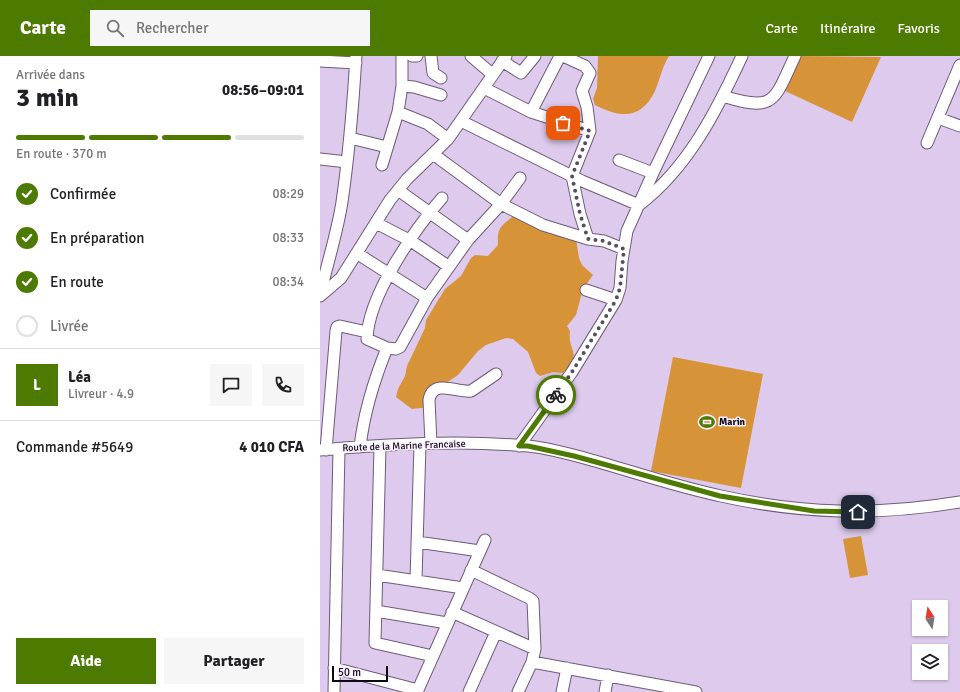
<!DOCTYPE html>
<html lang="fr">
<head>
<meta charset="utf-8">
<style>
  :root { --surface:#fff; --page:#f6f6f6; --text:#202124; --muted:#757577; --line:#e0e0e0; --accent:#4d7a00 }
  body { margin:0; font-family:Signika,sans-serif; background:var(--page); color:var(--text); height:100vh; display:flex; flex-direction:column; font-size:15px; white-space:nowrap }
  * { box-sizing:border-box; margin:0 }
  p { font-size:13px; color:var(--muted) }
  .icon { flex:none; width:22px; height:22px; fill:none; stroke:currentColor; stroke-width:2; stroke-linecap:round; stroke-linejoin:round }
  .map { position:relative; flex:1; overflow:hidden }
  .side { display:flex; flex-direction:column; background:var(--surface); width:320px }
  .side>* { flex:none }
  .needle { width:26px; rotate:348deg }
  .fabs { position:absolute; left:592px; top:544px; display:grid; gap:8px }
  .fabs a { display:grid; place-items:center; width:36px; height:36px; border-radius:0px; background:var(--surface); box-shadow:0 1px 3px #0004; font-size:20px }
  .scale { position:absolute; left:12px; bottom:10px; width:56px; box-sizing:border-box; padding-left:4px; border:2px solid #0f0814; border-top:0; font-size:11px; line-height:14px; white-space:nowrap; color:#0f0814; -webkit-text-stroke:3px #f8f0fe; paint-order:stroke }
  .pin { position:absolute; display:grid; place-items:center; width:34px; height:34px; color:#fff; margin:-17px; border-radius:8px; box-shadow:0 2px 6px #0006 }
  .courier { position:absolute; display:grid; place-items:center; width:40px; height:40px; margin:-20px; border:3px solid #4d7a00; border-radius:50%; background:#fff; color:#222; box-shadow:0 1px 5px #0007 }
  .overview em { font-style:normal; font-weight:800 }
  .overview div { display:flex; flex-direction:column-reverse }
  .overview { display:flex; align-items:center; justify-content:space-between; height:68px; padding:0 16px }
  h1 { font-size:26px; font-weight:800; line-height:30px }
  .bar { display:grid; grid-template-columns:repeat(4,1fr); gap:6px 4px; align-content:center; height:48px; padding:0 16px }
  .bar i { height:5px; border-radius:3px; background:var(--line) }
  .bar .on { background:var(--accent) }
  .bar p { grid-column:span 4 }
  .line { display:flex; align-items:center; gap:10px; padding:0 16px; border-top:1px solid var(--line) }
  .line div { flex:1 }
  .round { display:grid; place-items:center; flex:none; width:42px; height:42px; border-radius:0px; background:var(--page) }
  ol { padding:0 16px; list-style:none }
  li { display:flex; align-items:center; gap:12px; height:44px }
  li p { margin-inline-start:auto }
  li .icon { padding:4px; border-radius:50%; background:var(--accent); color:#fff; stroke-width:4 }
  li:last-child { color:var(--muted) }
  li i { width:22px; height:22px; border:2px solid var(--line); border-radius:50% }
  .button { display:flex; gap:8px; margin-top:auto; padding:8px 16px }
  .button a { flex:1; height:46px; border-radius:0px; background:var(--accent); color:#fff; font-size:16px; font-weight:800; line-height:46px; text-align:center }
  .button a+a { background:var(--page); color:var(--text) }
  header { display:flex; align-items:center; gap:24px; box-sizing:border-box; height:56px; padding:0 20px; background:var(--accent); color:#fff }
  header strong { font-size:19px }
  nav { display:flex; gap:22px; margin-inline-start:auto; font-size:14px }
  .search { width:280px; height:36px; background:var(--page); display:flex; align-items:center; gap:10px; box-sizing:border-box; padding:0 14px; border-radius:0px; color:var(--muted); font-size:15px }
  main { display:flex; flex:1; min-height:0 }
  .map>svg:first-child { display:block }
  .green { fill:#d79337 }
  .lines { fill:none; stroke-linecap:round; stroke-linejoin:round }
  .minor-casing { stroke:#6e5c7a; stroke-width:13 }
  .minor { stroke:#fff; stroke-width:11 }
  .done { stroke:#574c60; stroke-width:4; stroke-dasharray:0 7.2 }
  .route { stroke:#4d7a00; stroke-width:5 }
  .labels { text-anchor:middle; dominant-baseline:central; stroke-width:3; stroke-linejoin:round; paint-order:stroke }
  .poi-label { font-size:10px; font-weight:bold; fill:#0f0814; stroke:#f8f0fe; text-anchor:start }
  .street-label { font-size:10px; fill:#0f0814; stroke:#f8f0fe }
</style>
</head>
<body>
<header>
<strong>Carte</strong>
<div class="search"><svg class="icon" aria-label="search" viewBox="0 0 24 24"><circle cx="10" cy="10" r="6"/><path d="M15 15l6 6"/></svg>Rechercher</div>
<nav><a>Carte</a><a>Itinéraire</a><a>Favoris</a></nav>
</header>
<main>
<section class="side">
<div class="overview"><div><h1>3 min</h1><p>Arrivée dans</p></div><em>08:56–09:01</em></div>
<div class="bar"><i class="on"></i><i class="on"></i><i class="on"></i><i></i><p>En route · 370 m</p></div>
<ol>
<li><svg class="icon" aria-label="check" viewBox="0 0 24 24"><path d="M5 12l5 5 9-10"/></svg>Confirmée<p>08:29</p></li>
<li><svg class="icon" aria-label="check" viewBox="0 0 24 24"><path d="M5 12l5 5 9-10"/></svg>En préparation<p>08:33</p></li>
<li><svg class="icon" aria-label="check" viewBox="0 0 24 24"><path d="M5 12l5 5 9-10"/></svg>En route<p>08:34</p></li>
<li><i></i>Livrée</li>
</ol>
<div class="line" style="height:72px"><b class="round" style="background:var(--accent);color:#fff">L</b><div><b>Léa</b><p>Livreur · 4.9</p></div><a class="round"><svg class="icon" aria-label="chat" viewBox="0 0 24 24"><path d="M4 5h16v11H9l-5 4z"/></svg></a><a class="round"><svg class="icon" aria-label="phone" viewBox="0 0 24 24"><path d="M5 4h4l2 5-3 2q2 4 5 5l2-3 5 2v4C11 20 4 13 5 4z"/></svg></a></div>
<div class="line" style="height:52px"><div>Commande #5649</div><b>4 010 CFA</b></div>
<div class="button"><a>Aide</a><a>Partager</a></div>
</section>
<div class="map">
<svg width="640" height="636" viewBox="0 0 640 636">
  <rect width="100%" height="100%" fill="#ddcaec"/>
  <!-- green -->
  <path class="green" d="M278 0H349C342 11 340 23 335 35 321 64 300 62 275 49L273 43 277 32Z
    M481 0 561 1 532 66 465 35Z
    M192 161H199L213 170 256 183 259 202 262 209 273 219 263 233 256 259 247 270 250 275C247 296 264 296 243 317L233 316 220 320 216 317 208 296 193 283 186 282 166 289 158 295 138 319 123 329 110 351 92 353 76 341 78 333 85 320 87 310 105 272 106 264 125 233 141 220 151 202 155 199 168 200 178 189C177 172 180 171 192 161Z
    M353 301 443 318 421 432 331 415Z
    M541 480 548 519 530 522 523 483Z"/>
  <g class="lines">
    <defs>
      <path id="minor" d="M92 0H97
        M111 0 113 17 121 22
        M151 0 172 18
        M243 0 265 10 270 17 262 35 267 51 270 75 252 120 260 158 268 183
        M0 5 36 7
        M182 5 201 17 215 0
        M82 30 94 31 121 39
        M164 32 211 56 270 75
        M403 40C456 57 454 44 475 0
        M78 56 108 68 128 83
        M211 56 240 0
        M618 62 640 70
        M141 65 262 125 319 149C368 112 397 54 422 0
        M30 82 67 91
        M607 87 640 9
        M113 98 181 148 223 169 268 183 284 185 304 193
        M0 103 27 106
        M299 104 333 117
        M62 109 78 56 82 30V0
        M78 134 148 184
        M56 167 91 185 128 210
        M38 198 107 242 148 184 181 148 200 122
        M266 234 296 244
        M0 239C7 208 17 178 22 146 29 98 33 49 36 0
        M0 240 21 222 70 144 87 123 128 83 186 0
        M67 292 76 293 80 291 107 242
        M111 387 109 344C113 322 138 337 151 335L176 318
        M199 390 252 316 296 244 300 232 302 205 307 175 333 117 389 0
        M40 391C44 356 54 324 67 292L47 283C48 240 94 174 122 142
        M60 391 55 587 113 600
        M0 394C69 388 139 384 208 390 230 392 254 399 275 405 317 417 358 431 401 440 482 458 557 460 640 446
        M6 394 16 275 17 271 20 270 47 276
        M97 486 160 495
        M151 514 209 542 213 545 215 593 212 606 198 636
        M57 519 143 532
        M96 524 100 388
        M56 555 127 567
        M132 556 215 593
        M212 606 376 636
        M14 612 98 634
        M14 636 19 393
        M97 636 165 484
        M149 636 176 576
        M242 636 247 612
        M285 636 288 619"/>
    </defs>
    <!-- minor casing -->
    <use href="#minor" class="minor-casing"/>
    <!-- minor -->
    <use href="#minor" class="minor"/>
  </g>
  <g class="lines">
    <!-- done -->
    <path class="done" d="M236 339 252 316 296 244 300 232 304 193 284 185 268 183 260 158 252 120 270 75 243 67"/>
    <!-- route -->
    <path class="route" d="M236 339 199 390H208L254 400 400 440 494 455 538 456"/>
  </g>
  <!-- icons -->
  <defs>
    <symbol id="stadium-bare" viewBox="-9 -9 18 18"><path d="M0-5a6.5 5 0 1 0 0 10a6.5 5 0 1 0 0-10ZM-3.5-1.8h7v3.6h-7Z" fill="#4d7a00" stroke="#f8f0fe" stroke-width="2.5" paint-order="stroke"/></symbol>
  </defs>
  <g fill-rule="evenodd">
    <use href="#stadium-bare" x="376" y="355" width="22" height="22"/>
  </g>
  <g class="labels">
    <!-- poi labels -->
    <g class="poi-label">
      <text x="399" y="366">Marin</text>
    </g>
    <!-- street labels -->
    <g class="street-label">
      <text transform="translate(84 390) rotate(-2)">Route de la Marine Francaise</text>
    </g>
  </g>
</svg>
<div class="fabs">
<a><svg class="needle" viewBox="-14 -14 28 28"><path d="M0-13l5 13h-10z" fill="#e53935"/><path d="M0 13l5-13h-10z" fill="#757577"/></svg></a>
<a><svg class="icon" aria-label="layers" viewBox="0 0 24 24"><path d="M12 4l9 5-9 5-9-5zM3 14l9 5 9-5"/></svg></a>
</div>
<div class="scale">50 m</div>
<div class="pin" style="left:243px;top:67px;background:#ea580c"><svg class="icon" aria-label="bag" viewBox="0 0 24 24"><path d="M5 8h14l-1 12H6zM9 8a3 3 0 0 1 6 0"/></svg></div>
<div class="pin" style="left:538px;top:456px;background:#1f2937"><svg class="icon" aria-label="home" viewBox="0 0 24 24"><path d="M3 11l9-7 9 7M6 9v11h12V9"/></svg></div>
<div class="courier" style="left:236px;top:339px"><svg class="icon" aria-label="bike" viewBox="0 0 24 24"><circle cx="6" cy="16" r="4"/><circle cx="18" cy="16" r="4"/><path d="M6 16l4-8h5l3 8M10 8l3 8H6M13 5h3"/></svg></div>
</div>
</main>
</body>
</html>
